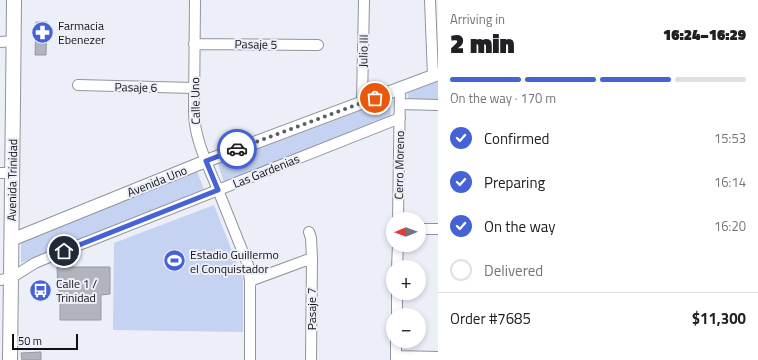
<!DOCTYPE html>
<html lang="en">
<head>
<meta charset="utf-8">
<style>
  :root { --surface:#fff; --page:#f6f6f6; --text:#202124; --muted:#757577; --line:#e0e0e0; --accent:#4562d6 }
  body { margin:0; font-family:"Titillium Web",sans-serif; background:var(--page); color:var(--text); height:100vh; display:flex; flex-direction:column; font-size:15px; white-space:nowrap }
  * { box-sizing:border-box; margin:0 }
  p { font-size:13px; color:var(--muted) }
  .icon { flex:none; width:22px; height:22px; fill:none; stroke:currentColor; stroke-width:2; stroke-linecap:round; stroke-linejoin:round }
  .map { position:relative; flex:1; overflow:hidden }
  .panel { display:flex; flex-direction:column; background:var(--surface); width:320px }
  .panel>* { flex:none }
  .needle { width:26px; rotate:269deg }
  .fabs { position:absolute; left:386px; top:212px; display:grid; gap:8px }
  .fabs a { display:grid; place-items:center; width:40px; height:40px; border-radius:50%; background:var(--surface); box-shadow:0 2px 6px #0003; font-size:20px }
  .scale { position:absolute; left:12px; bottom:10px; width:66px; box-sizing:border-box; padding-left:4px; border:2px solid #101114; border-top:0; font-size:11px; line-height:14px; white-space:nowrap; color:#101114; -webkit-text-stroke:3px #eceff8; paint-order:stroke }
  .pin { position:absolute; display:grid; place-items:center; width:34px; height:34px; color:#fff; margin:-17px; border:2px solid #fff; border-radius:50%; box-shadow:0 1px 4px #0007 }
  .courier { position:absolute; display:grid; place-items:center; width:40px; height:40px; margin:-20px; border:3px solid #4562d6; border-radius:50%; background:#fff; color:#222; box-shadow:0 1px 5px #0007 }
  .headline em { font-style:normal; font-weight:800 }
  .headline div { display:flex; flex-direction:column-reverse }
  .headline { display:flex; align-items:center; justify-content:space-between; height:68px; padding:0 12px }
  h1 { font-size:26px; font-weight:800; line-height:30px }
  .bar { display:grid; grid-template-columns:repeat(4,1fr); gap:6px 4px; align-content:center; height:48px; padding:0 12px }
  .bar i { height:5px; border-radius:3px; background:var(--line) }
  .bar .on { background:var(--accent) }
  .bar p { grid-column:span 4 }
  .line { display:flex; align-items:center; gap:10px; padding:0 12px; border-top:1px solid var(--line) }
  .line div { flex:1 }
  ol { padding:0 12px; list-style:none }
  li { display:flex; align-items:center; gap:12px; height:44px }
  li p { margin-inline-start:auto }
  li .icon { padding:4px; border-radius:50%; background:var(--accent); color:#fff; stroke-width:4 }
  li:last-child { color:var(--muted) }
  li i { width:22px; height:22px; border:2px solid var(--line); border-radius:50% }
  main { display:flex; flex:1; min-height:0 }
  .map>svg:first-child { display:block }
  .green { fill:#c6d2f1 }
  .building { fill:#b1b4bd; stroke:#9598a0 }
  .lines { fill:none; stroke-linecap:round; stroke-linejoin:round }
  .minor-casing { stroke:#91949c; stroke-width:12 }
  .tertiary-casing { stroke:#91949c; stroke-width:14 }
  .secondary-casing { stroke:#91949c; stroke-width:16 }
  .minor { stroke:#fff; stroke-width:10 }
  .tertiary { stroke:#fff; stroke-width:12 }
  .secondary { stroke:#fff; stroke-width:14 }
  .done { stroke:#5d5f64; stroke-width:4; stroke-dasharray:0 7.2 }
  .route { stroke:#4562d6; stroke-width:5 }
  .labels { text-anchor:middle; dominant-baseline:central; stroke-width:4; stroke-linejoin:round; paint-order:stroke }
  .poi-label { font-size:12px; fill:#101114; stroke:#eceff8; text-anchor:start }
  .street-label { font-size:12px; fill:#101114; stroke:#eceff8 }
</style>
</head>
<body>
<main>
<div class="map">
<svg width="438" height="360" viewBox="0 0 438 360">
  <rect width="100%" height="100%" fill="#eceff8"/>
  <!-- green -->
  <path class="green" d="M438 79V101H408L407 90Z
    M390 97 391 118 224 183 217 160Z
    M196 169 205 192 21 263V241Z
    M214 205 243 279V332L113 330 114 243Z"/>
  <!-- building -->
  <path class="building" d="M36 22H47L46 55H35Z
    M57 267H110V294L101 295V320H60V290H58Z
    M41 352V360H22L21 353Z"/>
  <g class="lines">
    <defs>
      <path id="minor" d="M195 0 194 111C194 139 208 165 218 190 228 215 238 240 248 265L250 281V360
        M430 0 433 76
        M0 42 14 41
        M194 44 318 45
        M78 85 194 88
        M362 102 364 0
        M400 104 438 105
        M0 173H12
        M398 219 400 88
        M419 229H438
        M309 232 311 238 312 258 311 360
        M397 267 398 245
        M0 280 11 278 35 263 64 251 400 118
        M250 281 312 258
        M397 315V293
        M396 356 438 357
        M396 360V341"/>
      <path id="tertiary" d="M11 240 206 161 438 74"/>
      <path id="secondary" d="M10 360 13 101 14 0"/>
    </defs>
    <!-- minor casing -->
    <use href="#minor" class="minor-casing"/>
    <!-- tertiary casing -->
    <use href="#tertiary" class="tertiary-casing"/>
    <!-- secondary casing -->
    <use href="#secondary" class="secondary-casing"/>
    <!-- minor -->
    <use href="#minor" class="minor"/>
    <!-- tertiary -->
    <use href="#tertiary" class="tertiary"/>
    <!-- secondary -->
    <use href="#secondary" class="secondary"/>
  </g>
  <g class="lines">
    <!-- done -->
    <path class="done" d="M237 149 375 98"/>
    <!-- route -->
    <path class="route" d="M64 251 218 190 206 161 237 149"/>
  </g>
  <!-- icons -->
  <defs>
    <symbol id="pharmacy-disc" viewBox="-11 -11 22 22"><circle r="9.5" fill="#4562d6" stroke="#eceff8"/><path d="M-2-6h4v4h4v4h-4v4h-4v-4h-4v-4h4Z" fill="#fff"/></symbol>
    <symbol id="stadium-disc" viewBox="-11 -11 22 22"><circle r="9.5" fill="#4562d6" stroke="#eceff8"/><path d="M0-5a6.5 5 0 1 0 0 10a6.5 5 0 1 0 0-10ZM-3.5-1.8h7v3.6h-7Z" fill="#fff"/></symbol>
    <symbol id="bus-disc" viewBox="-11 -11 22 22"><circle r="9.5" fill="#4562d6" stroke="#eceff8"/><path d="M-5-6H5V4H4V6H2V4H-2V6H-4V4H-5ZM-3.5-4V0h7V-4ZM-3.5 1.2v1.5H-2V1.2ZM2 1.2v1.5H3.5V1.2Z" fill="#fff"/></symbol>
  </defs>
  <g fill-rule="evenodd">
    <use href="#pharmacy-disc" x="30" y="20" width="25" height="25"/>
    <use href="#stadium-disc" x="162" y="248" width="25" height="25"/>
    <use href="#bus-disc" x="28" y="278" width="25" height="25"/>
  </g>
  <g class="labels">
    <!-- poi labels -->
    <g class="poi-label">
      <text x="58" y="25">Farmacia<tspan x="58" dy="14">Ebenezer</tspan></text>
      <text x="190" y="254">Estadio Guillermo<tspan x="190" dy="14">el Conquistador</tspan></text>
      <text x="56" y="283">Calle 1 /<tspan x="56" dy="14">Trinidad</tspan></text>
    </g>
    <!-- street labels -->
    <g class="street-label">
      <text transform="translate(256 44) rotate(1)">Pasaje 5</text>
      <text transform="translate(363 51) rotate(-89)">Julio III</text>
      <text transform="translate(136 87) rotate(1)">Pasaje 6</text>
      <text transform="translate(195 101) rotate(-91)">Calle Uno</text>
      <text transform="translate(399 165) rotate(-89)">Cerro Moreno</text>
      <text transform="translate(266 171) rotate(-22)">Las Gardenias</text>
      <text transform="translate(12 180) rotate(-89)">Avenida Trinidad</text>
      <text transform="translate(157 181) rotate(-22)">Avenida Uno</text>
      <text transform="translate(311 309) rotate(-90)">Pasaje 7</text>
    </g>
  </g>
</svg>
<div class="fabs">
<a><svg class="needle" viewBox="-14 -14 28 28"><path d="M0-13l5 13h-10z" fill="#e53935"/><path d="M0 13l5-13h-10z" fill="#757577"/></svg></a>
<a>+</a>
<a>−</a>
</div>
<div class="scale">50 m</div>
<div class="pin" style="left:375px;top:98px;background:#ea580c"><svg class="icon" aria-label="bag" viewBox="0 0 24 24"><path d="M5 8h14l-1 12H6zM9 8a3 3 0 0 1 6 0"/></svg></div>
<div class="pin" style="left:64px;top:251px;background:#1f2937"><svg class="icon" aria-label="home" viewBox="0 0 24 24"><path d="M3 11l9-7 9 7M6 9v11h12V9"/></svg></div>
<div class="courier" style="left:237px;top:149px"><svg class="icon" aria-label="car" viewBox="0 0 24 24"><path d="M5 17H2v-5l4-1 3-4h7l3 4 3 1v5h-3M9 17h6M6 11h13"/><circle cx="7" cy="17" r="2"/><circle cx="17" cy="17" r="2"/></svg></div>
</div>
<section class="panel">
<div class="headline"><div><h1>2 min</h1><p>Arriving in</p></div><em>16:24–16:29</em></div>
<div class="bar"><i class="on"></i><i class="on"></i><i class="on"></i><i></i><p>On the way · 170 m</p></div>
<ol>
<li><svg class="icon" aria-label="check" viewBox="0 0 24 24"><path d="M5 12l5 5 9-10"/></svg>Confirmed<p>15:53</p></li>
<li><svg class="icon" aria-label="check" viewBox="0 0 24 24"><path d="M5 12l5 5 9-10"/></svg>Preparing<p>16:14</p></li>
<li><svg class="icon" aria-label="check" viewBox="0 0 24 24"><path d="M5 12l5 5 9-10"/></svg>On the way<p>16:20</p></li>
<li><i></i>Delivered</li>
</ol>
<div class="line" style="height:52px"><div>Order #7685</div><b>$11,300</b></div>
</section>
</main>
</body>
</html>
